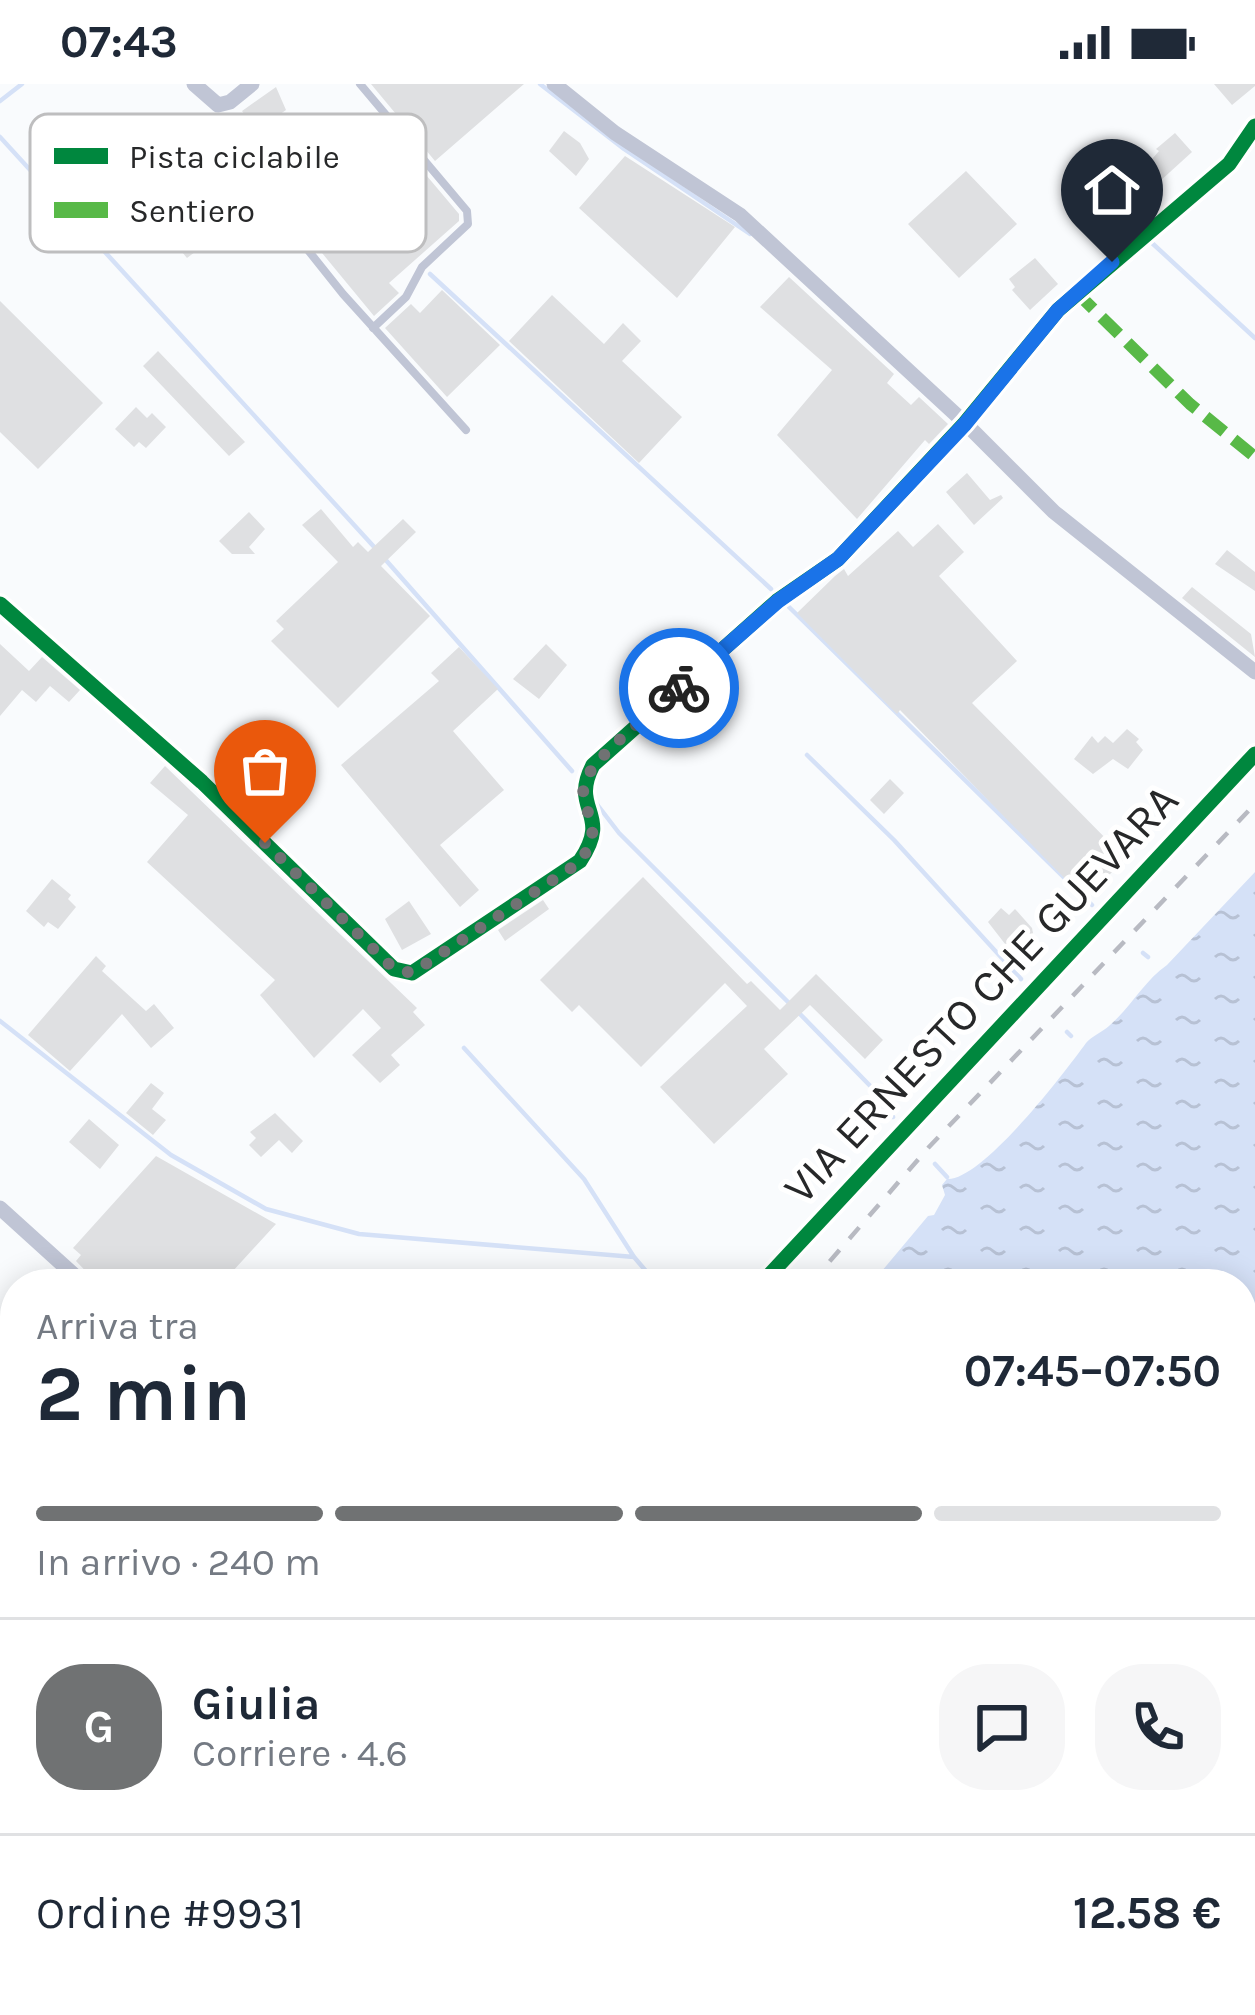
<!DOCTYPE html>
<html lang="it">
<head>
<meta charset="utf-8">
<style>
  :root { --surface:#fff; --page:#f6f6f7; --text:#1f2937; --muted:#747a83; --line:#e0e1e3; --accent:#707273 }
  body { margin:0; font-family:Karla,sans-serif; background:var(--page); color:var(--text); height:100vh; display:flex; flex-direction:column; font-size:45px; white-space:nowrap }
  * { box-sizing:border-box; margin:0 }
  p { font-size:39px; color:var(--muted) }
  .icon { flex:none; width:66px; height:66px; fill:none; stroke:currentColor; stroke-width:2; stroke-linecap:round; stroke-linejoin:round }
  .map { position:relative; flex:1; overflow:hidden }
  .side { position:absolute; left:0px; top:1185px; width:1257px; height:747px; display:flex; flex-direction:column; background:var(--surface); border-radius:48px 48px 0 0; box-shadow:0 6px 30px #0003 }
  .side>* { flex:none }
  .pin { position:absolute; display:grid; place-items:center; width:102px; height:102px; color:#fff; margin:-123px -51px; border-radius:50% 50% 50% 0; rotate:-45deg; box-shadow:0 0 12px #0007 }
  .pin .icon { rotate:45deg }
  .courier { position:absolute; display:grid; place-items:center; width:120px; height:120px; margin:-60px; border:9px solid #1a73e8; border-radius:50%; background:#fff; color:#222; box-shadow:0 3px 15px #0007 }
  .summary em { font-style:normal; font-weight:700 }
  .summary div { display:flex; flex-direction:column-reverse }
  .summary { display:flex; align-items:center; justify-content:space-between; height:204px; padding:0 36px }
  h1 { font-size:78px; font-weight:700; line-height:90px }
  .bar { display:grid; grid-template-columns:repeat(4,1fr); gap:18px 12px; align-content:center; height:144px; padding:0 36px }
  .bar i { height:15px; border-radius:9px; background:var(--line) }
  .bar .current { background:var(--accent) }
  .bar p { grid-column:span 4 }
  .line { display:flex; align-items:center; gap:30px; padding:0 36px; border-top:3px solid var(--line) }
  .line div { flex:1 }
  .round { display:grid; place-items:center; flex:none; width:126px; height:126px; border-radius:48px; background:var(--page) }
  .status { display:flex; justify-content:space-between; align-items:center; height:84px; padding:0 60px; background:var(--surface); direction:ltr }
  .status svg { height:33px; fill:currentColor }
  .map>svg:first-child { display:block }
  .water { fill:url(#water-ripples) }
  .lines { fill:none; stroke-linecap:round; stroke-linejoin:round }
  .stream { stroke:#d5e1f7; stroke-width:4.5 }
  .building { fill:#dfe0e2 }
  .service { stroke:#c0c5d5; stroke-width:8 }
  .minor { stroke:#c0c5d5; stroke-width:15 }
  .rail { stroke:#b8bac2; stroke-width:4.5; stroke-dasharray:15 15; stroke-linecap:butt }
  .quiet { stroke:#58b947; stroke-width:12; stroke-dasharray:24 12; stroke-linecap:butt }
  .cycleway-casing { stroke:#fff; stroke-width:22 }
  .cycleway { stroke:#00873e; stroke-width:15 }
  .done { stroke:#707273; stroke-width:12; stroke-dasharray:0 21.6 }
  .route { stroke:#1a73e8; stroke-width:15 }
  .labels { text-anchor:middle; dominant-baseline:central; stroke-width:10; stroke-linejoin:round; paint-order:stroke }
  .street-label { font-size:45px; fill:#272829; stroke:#fff }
  .key { fill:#fff; stroke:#bebebf; stroke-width:3 }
  .key-label { font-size:33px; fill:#272829 }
</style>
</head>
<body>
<div class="status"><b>07:43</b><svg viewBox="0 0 49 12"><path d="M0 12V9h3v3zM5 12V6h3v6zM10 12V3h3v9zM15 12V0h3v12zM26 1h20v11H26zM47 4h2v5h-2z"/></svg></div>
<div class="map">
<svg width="1255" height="1931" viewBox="0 0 1255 1931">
  <defs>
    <pattern id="water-ripples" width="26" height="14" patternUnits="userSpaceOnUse" patternTransform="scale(3)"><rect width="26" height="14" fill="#d5e1f7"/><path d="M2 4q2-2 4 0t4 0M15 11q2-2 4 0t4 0" fill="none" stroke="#b7c1d4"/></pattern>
  </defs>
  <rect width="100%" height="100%" fill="#f9fbfd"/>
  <!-- water -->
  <path class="water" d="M1255 788V1931H289L299 1917H1242V1200H871L928 1132 934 1131 945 1111 942 1101 947 1095C982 1097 1065 988 1086 959 1092 952 1102 948 1109 942 1131 923 1144 897 1167 881Z"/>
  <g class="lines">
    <!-- stream -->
    <path class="stream" d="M540 0 624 65 750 150
      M0 17 22 0
      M0 53 376 465
      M1152 159 1255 254
      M430 190 771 505
      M384 474 572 687
      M789 523 1092 821
      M807 671 894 756 1021 895
      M596 719 619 749 792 922
      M293 776 315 798
      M1143 869 1148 873
      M800 930 882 1014 893 1033
      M0 937 171 1071 266 1125 359 1150 634 1173
      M1067 948 1071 952
      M464 964 584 1095 634 1173 657 1200
      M935 1080 947 1093"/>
  </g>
  <!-- building -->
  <path class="building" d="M371 0H524L435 77Z
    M1214 0H1255V2L1232 21Z
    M276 3 286 26 256 47 242 27Z
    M564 47 580 59 589 75 576 92 549 67Z
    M1175 49 1192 68 1159 98 1146 82 1159 67 1156 65Z
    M394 53 459 130V137L389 199 399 209 374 232 294 135Z
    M625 72 735 143 677 214 579 124Z
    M966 87 1017 140 959 194 908 140Z
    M183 137 203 162 187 174 167 150Z
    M1035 174 1058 200 1030 226 1012 206 1015 203 1009 195Z
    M789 193 894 290 887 299 911 321 919 313 948 340 929 360 925 356 857 435 777 351 832 286 760 223Z
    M442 206 500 261 447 313 385 244 411 220 420 229Z
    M552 211 604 260 623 239 641 257 622 277 682 333 639 379 509 257Z
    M0 217 103 319 38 385 0 348Z
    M158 267 245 358 229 372 143 282Z
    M136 323 147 334 152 329 166 343 146 364 139 358 134 363 115 345Z
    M967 389 990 416 1001 411 1003 414 974 441 946 408Z
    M321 425 353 463 358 458 368 468 403 435 416 448 381 482 430 532 338 624 271 557 284 545 276 537 338 478 302 441Z
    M249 428 265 445 249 463 255 470H232L219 457Z
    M938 440 964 468 939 492 1017 577 972 619 1126 775 1091 808 1084 802 1078 808 900 626 897 630 797 529 835 492 844 485 848 492 898 447 913 463Z
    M1227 466 1255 488V507L1215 480Z
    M1192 503 1251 550 1255 573 1182 514Z
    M0 560 29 587 42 573 80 606 69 618 50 602 36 618 22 606 0 632Z
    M546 560 567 581 539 615 513 595Z
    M459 563 498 605 453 647 504 706 440 761 479 806 460 823 341 681 439 597 431 589Z
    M1127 645 1139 655 1136 658 1143 666 1128 685 1113 675 1093 690 1074 675 1092 652 1098 659 1105 652 1113 659Z
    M165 682 417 924 413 928 425 941 391 971 400 981 380 999 352 971 381 944 363 925 314 974 260 911 275 896 147 778 188 731 150 699Z
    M890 695 904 709 884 730 870 716Z
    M643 793 747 900 751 897 780 926 816 890 883 956 865 975 810 921 764 965 788 990 714 1060 660 1003 747 922 725 899 641 983 579 921 572 928 540 896Z
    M52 795 71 811 68 815 76 823 58 845 48 838 44 843 26 827Z
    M543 816 549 825 505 857 498 846Z
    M409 817 431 850 402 866 385 835Z
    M1001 824 1009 831 1015 825 1032 844 1033 849 1017 865H1009L988 838Z
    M96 872 106 882 102 887 146 927 154 920 174 944 151 964 122 930 70 987 28 951Z
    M151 999 164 1009 152 1025 166 1036 153 1051 126 1029Z
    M275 1029 303 1057 292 1069 279 1056 261 1073 249 1061 256 1054 250 1048Z
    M89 1035 119 1061 100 1085 69 1058Z
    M156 1072 276 1140 221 1200H98L76 1177 81 1171 73 1164Z
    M16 1917H42L48 1925 39 1931H0Z"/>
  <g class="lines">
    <!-- service -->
    <path class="service" d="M360 0 467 127 468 140 422 183 406 213 373 244
      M256 101 343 210 466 346
      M0 1858 15 1848
      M165 1917 175 1931"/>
    <!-- minor -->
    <path class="minor" d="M194 0 218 21 230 18 252 0
      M554 0 615 49 740 131 965 339 1054 428 1255 588
      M0 520 202 698 394 885 412 889 580 777C613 728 569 727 593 681L777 517 838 475 965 339 1058 226 1229 80 1255 42
      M0 1124 84 1200
      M761 1200 1255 670
      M186 1931 196 1917"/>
    <!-- rail -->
    <path class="rail" d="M810 1200 929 1063 1255 720
      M242 1931 253 1917"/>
    <!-- quiet -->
    <path class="quiet" d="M1076 208 1190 320 1255 373
      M0 1707 15 1724"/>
    <defs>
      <path id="cycleway" d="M0 520 202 698 394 885 412 889 580 777C613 728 569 727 593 681L777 517 838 475 965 339 1058 226 1229 80 1255 42
        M761 1200 1255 670"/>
    </defs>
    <!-- cycleway casing -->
    <use href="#cycleway" class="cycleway-casing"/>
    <!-- cycleway -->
    <use href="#cycleway" class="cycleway"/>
  </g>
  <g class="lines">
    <!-- done -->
    <path class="done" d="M265 759 394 885 412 889 580 778C610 732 575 731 585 698 591 675 658 623 679 604"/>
    <!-- route -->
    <path class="route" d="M679 604 778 517 838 475 965 340 1058 226 1112 178"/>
  </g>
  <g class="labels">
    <!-- street labels -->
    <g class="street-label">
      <text transform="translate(981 910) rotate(-47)">VIA ERNESTO CHE GUEVARA</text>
    </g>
  </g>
  <!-- legend -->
  <rect x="30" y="30" width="396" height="138" rx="18" class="key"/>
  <rect x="54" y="64" width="54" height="16" fill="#00873e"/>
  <rect x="54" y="118" width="54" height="16" fill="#58b947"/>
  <g class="key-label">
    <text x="129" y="84">Pista ciclabile</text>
    <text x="129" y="138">Sentiero</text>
  </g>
</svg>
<div class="pin" style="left:265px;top:759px;background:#ea580c"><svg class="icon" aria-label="bag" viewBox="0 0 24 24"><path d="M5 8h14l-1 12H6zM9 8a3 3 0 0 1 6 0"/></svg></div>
<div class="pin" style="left:1112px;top:178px;background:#1f2937"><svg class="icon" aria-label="home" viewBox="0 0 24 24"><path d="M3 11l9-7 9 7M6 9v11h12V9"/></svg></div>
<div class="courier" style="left:679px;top:604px"><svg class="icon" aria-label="bike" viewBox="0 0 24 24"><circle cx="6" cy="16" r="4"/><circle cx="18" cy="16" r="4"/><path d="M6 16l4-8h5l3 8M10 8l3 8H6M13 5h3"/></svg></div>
<section class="side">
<div class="summary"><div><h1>2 min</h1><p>Arriva tra</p></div><em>07:45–07:50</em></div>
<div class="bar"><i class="current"></i><i class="current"></i><i class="current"></i><i></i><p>In arrivo · 240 m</p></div>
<div class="line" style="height:216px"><b class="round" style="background:var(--accent);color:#fff">G</b><div><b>Giulia</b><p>Corriere · 4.6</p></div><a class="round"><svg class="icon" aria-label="chat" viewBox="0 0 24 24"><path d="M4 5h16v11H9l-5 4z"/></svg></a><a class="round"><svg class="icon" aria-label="phone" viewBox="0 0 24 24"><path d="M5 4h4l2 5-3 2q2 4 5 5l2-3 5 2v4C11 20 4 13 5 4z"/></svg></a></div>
<div class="line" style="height:156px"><div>Ordine #9931</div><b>12.58 €</b></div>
</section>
</div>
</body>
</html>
